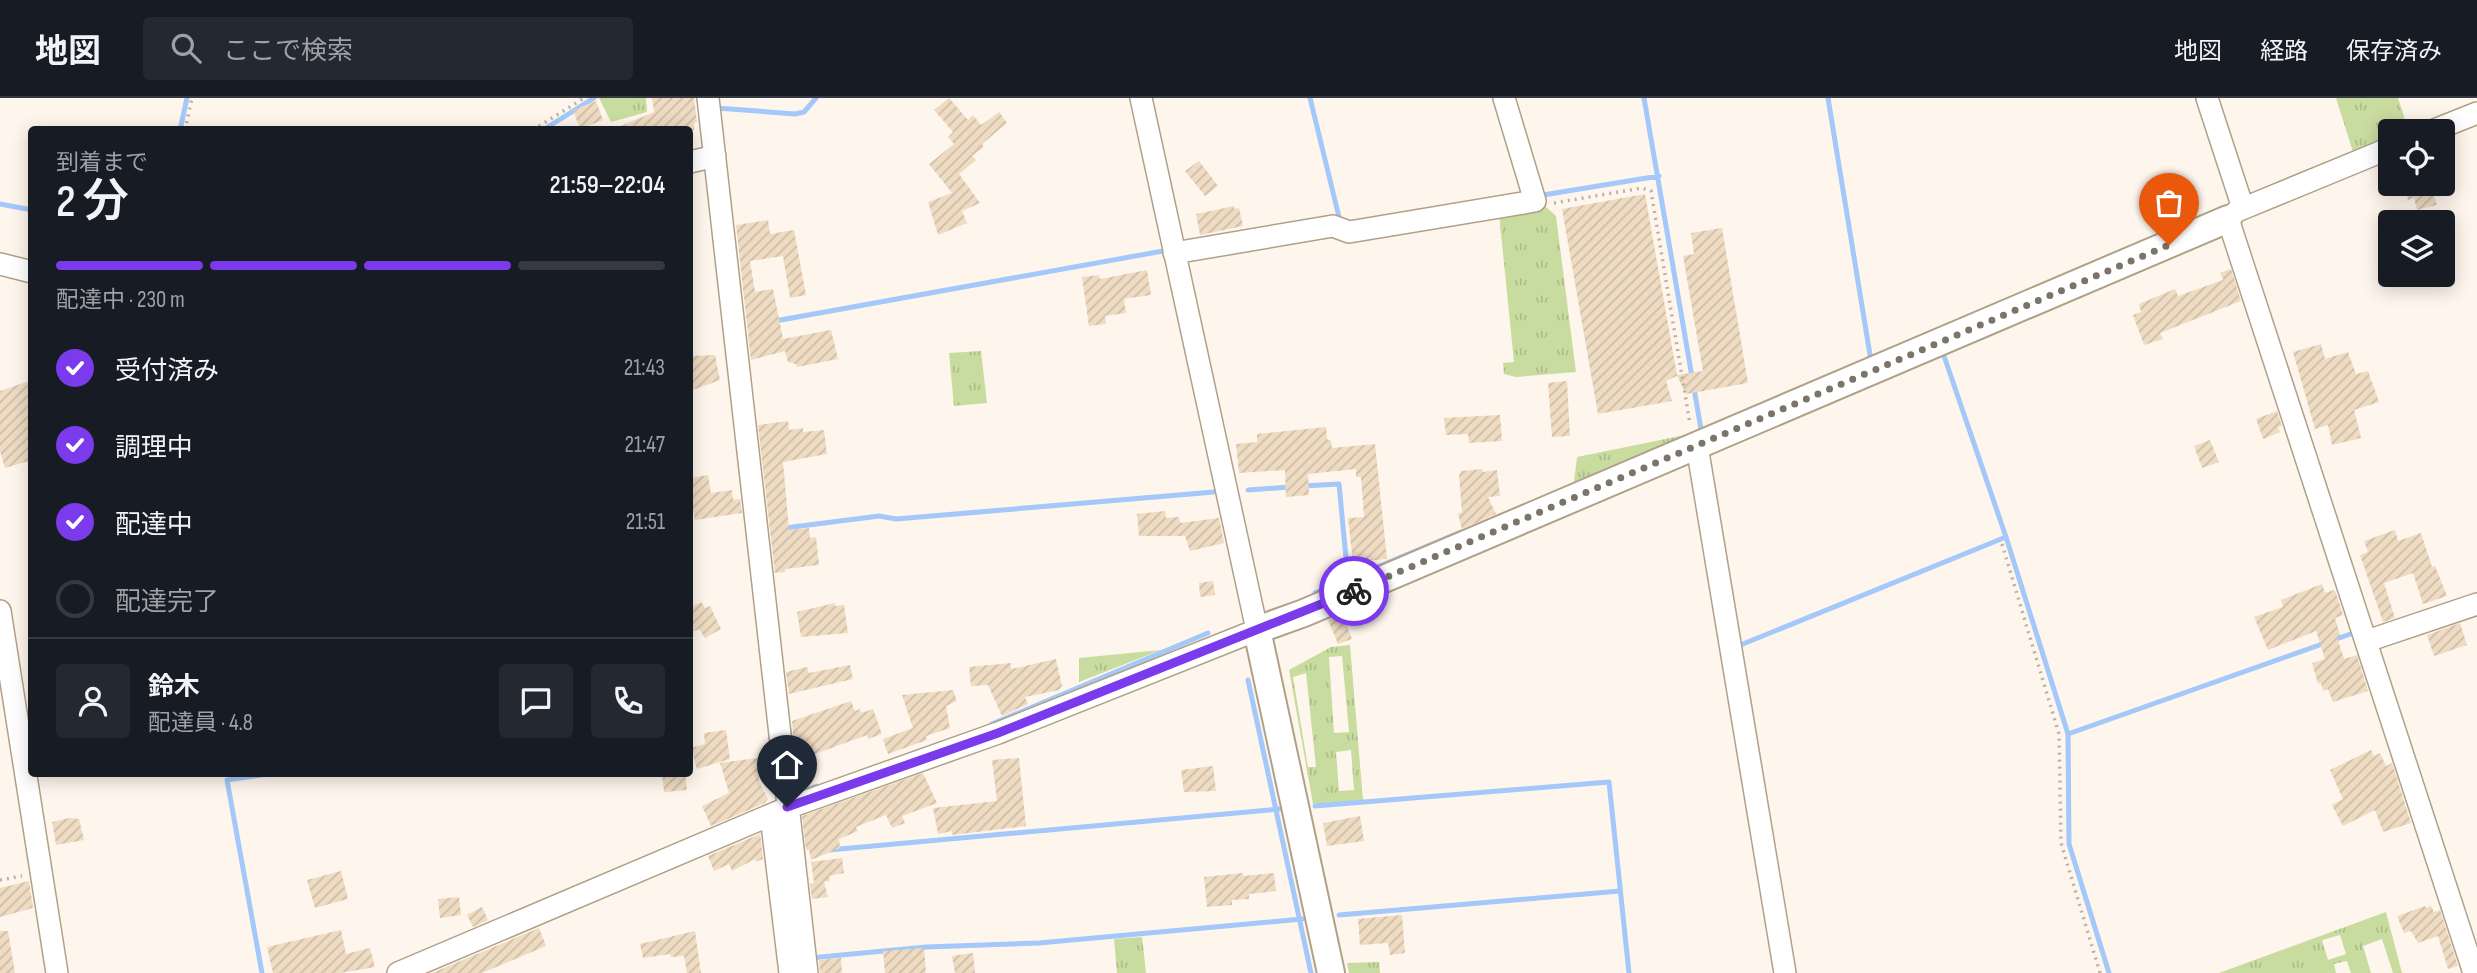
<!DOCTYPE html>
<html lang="ja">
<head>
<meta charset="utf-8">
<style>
  :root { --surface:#171b24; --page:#242831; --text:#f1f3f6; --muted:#9ea1a6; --line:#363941; --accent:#7c3aed }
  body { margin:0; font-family:"Sofia Sans Condensed","Noto Sans JP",sans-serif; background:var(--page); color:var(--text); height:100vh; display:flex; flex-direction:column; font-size:26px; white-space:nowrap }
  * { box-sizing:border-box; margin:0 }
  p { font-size:23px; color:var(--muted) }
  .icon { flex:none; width:38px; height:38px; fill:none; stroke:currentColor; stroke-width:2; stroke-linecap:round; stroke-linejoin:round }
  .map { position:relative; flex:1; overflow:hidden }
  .sheet { position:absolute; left:28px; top:28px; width:665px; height:651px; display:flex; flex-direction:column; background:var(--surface); border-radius:7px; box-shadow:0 4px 18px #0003 }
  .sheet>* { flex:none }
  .fabs { position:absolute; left:2378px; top:21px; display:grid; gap:14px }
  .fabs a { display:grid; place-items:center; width:77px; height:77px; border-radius:7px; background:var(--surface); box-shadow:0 4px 18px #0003; font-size:35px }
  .pin { position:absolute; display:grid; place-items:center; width:60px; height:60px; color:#fff; margin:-72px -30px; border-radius:50% 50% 50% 0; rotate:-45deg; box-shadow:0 0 7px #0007 }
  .pin .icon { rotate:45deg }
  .courier { position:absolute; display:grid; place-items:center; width:70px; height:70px; margin:-35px; border:5px solid #7c3aed; border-radius:50%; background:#fff; color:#222; box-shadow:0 2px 9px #0007 }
  .summary em { font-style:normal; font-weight:600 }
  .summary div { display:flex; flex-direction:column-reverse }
  .summary { display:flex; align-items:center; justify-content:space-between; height:119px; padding:0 28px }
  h1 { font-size:46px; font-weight:600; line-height:52px }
  .bar { display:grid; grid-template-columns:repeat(4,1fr); gap:10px 7px; align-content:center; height:84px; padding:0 28px }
  .bar i { height:9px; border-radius:5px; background:var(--line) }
  .bar .selected { background:var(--accent) }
  .bar p { grid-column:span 4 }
  .line { display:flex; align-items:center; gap:18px; padding:0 28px; border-top:2px solid var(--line) }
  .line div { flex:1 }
  .round { display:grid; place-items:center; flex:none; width:74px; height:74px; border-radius:7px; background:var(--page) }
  ol { padding:0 28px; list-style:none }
  li { display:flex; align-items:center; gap:21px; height:77px }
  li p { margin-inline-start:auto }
  li .icon { padding:7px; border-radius:50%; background:var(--accent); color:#fff; stroke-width:4 }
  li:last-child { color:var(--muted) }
  li i { width:38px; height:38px; border:4px solid var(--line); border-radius:50% }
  header { display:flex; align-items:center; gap:42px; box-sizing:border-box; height:98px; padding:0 35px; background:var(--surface); border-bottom:2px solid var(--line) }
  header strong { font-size:33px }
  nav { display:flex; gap:38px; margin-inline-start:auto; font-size:24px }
  .search { width:490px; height:63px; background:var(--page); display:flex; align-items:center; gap:18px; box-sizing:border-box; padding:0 24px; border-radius:7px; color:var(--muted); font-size:26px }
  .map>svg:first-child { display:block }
  .grass { fill:url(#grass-tufts); fill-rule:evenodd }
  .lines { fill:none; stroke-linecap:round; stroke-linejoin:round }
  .stream { stroke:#a3c8f9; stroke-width:5 }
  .building { fill:url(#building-hatch) }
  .minor-casing { stroke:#b1a088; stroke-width:24 }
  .tertiary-casing { stroke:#b1a088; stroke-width:30 }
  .path { stroke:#bab2a8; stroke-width:3.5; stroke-dasharray:2 5; stroke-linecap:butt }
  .minor { stroke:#fff; stroke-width:21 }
  .tertiary { stroke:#fff; stroke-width:26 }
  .done { stroke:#7b746a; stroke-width:7; stroke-dasharray:0 12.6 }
  .route { stroke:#7c3aed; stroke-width:9 }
</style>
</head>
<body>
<header>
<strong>地図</strong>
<div class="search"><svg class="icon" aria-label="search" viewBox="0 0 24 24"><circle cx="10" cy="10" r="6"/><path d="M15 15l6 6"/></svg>ここで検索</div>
<nav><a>地図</a><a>経路</a><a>保存済み</a></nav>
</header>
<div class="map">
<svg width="2477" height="875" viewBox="0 0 2477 875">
  <defs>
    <pattern id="grass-tufts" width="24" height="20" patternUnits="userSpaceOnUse" patternTransform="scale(1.75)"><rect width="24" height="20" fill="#c9dca0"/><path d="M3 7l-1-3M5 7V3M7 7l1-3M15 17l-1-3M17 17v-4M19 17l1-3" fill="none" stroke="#adbd8a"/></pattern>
    <pattern id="building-hatch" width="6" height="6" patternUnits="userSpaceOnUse" patternTransform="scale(1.75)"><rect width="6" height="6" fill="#eedbc2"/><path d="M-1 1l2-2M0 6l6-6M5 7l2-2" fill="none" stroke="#cdbca7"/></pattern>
  </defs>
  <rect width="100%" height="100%" fill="#fef6ec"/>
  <!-- grass -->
  <path class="grass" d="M599 0H646L647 14 611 24Z
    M2336 0H2398L2404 18V33H2390V39L2353 54Z
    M1545 108 1556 118 1576 274 1516 279 1504 276 1503 265 1514 264 1499 116Z
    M981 253 987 305 954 308 949 255Z
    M1685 337 1574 384 1577 359Z
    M1350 547 1363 702 1313 706 1289 572 1331 549ZM1342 558 1349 634 1334 635 1329 559ZM1306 575 1316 669H1308L1293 579ZM1351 652 1354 692 1339 693 1336 654Z
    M1161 552 1079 584V560Z
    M2386 814 2402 875H2393L2382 841 2363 848 2371 875H2351L2347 863 2334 866 2336 875H2219ZM2340 837 2346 856 2328 862 2322 842Z
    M1142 839 1146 875H1117L1114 841Z
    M1379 864 1380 875H1349L1347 865Z"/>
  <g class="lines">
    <!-- stream -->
    <path class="stream" d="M1310 0 1340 123
      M1644 0 1702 337
      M1828 0 1871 263
      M717 10 795 16 804 14 816 0
      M180 32 187 0
      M543 32 594 0
      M2411 33 2428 26
      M1537 98 1659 78
      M0 106 32 112
      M775 223 1163 153
      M1943 255 2006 439
      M1304 388 1339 386 1348 481
      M1248 392 1290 389
      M785 430 879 418 896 421 1214 394
      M1315 495 1461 434
      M1738 548 2006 439 2068 636 2069 746 2109 875
      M1248 582 1311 875
      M992 626 1208 535
      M2068 636 2359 533
      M797 695 817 688
      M1315 708 1609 684 1629 875
      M829 752 1279 711
      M1339 817 1620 793
      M810 860 926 849 1039 845 1302 821
      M262 875 227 682 268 676"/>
  </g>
  <!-- building -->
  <path class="building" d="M652 0H694L697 24 694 25V32H611L654 14Z
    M949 0 968 22 973 17 981 27 999 14 1007 25 982 46 984 49 972 58 976 62 959 76 980 105 962 113 967 125 938 137 928 104 952 95 929 66 954 46 948 39 953 34 934 12Z
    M596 3 603 22 580 31 573 12Z
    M1199 63 1218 88 1205 98 1185 73Z
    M2404 86H2450L2451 91 2433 95 2437 107 2417 112 2414 100 2408 102Z
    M1645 96 1677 277 1703 273 1683 158 1694 156 1691 135 1722 130 1748 285 1686 296 1677 278 1666 283 1672 303 1598 316 1562 111Z
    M1234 108V111L1239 110 1243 128 1200 137 1196 116Z
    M768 122 770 136 794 132 806 197 790 200 783 158 750 163 755 194 773 191 783 241 831 232 838 261 797 269 796 266 788 264 785 253 751 262 736 127Z
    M2231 171 2241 203 2160 235 2163 241 2144 247 2133 217 2141 214 2139 206 2175 191 2178 198 2223 182 2220 175Z
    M1147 172 1151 197 1124 201 1126 215 1105 218 1106 226 1089 228 1082 179 1099 177 1100 181Z
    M2321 246 2325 261 2348 254 2356 276 2368 273 2379 304 2354 312 2361 340 2332 347 2328 327 2315 331 2293 254Z
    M715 257 720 282 690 293V258Z
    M32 282V362L5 370 0 353V293Z
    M1567 283 1570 338 1552 339 1548 285Z
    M2277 313 2282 328 2278 329 2280 334 2263 341 2256 321Z
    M1500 317 1502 343 1469 345 1468 336 1446 337 1444 320Z
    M788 323 789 332 803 330V334L824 332 827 356 783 364 789 432 809 430 810 440 816 439 819 467 785 471V474L775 475 758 327Z
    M1326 329 1327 341 1331 343 1332 350 1375 346 1387 461 1353 464 1348 420 1364 419 1361 379H1356V371L1308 376 1309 397 1286 399 1285 372 1239 375 1236 346 1257 344V336Z
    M2210 342 2219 364 2202 370 2194 348Z
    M1482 371 1483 374 1497 372 1500 398 1488 399 1496 416 1462 431 1458 416 1462 414 1459 378 1461 373Z
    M708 377 711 395 732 392 733 402 740 401 742 415 695 422 690 398V380Z
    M1165 413 1166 420 1179 419 1180 425 1219 420 1224 445 1190 453 1185 438H1139L1137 416Z
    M2395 432 2398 443 2421 435 2432 469 2435 468 2447 498 2423 506 2413 475 2384 485 2395 520 2383 524 2360 457 2368 454 2364 443Z
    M1213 483 1215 497 1200 499 1199 485Z
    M2322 486 2325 495 2334 492 2336 495 2343 517 2335 520 2340 537 2337 539 2344 561 2357 557 2368 593 2333 604 2328 591 2323 593 2321 585 2318 586 2312 565 2325 561 2316 533 2268 552 2254 519 2283 509 2281 502Z
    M701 504 705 510 710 508 721 531 705 540 699 531 690 535V510Z
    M835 505V508L844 507 848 535 801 539 797 514Z
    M1342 516 1352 541 1338 546 1328 522Z
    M2460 525 2467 547 2434 558 2427 537Z
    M1056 561 1062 588 1059 592 1025 599 1028 606 1002 618 988 587 971 588 969 569 1011 565V571Z
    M850 567 853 581 789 596 786 574 807 569 809 575Z
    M953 592 957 603 946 608 950 630 926 638 927 642 888 656 883 641 913 630 902 597Z
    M851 603 855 613 860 611 861 615 873 611 882 636 868 641 867 637 796 663 792 623Z
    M726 632 730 661 697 671 691 650 705 646 704 635Z
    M2371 652 2374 658 2380 655 2386 668 2392 665 2411 725 2383 734 2375 712 2343 728 2332 707 2343 701 2330 672Z
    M757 660 759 684 768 701 765 705 711 728 702 708 729 695 720 665Z
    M1019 660 1026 728 952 737V733L938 736 933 710 997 703 992 662Z
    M1213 668 1216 693 1184 694 1181 672Z
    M923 675 937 705 902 718 905 725 892 730 886 717 856 729 858 733 839 741 840 750 811 762 809 752H806L802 718Z
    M662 676H685L687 692 664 694Z
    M1360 718 1364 743 1327 748 1323 725Z
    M69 720 79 721 84 742 56 747 52 724Z
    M760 736 763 761 756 764 755 761 732 773 729 766 714 773 708 758Z
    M842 760 844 775 829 778 830 783 821 784H824L828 799 812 801 810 786 814 785 811 764Z
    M341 773 348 801 315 810 307 782Z
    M1243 775V778L1274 775 1276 793 1249 796V801L1232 802V807L1207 809 1204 779Z
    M29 783 33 810 0 819V790Z
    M459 799 461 817 440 820 438 801Z
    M2425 808 2426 810 2431 808 2434 814 2440 812 2458 868 2448 871 2438 838 2418 845 2411 833 2404 835 2397 818Z
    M482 809 488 822 473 829 467 817Z
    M1402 817 1405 855 1390 857 1388 845 1360 847 1358 821Z
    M539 830 546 848 482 875H432Z
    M341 832 346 856 370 850 375 869 340 875H273L267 849Z
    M0 833H8L15 875H0Z
    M695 833 701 875H687L684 858 671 859 670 856 643 860 640 846Z
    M924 850 926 875H885L883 853Z
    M973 855 975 875H955L952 858Z
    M841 860 842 875H820L819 862Z"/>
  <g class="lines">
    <defs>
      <path id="minor" d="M708 0 807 875
        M2207 0 2243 110
        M2432 33 2477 15
        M2390 50 2237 113 2228 121 2474 875
        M690 64 715 58
        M1174 155 1333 128 1349 134 1535 103 1504 0
        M0 166 32 174
        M1697 348 1785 875
        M0 513 57 875
        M2367 543 2477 506
        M771 718 790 875
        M398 875 787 710 998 635 1257 532 1141 0"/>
      <path id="tertiary" d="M1331 875 1257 532 1304 515 2228 121"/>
    </defs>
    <!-- minor casing -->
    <use href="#minor" class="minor-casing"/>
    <!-- tertiary casing -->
    <use href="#tertiary" class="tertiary-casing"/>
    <!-- path -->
    <path class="path" d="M185 32 192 0
      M533 32 584 0
      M1554 105 1642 90 1651 93 1690 326
      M2002 446 2059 636 2061 745 2100 875
      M0 782 22 778"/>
    <!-- minor -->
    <use href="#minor" class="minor"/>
    <!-- tertiary -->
    <use href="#tertiary" class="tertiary"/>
  </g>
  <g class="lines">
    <!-- done -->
    <path class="done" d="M1354 493 2169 147"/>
    <!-- route -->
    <path class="route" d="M787 709 998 635 1354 493"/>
  </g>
</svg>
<div class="fabs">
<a><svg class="icon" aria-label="locate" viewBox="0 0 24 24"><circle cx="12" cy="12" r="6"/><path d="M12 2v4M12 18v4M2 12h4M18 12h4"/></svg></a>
<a><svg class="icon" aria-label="layers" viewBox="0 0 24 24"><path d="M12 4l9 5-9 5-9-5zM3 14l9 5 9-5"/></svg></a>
</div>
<div class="pin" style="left:2169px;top:147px;background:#ea580c"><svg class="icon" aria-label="bag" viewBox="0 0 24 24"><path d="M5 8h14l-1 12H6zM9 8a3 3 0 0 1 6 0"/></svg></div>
<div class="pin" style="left:787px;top:709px;background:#1f2937"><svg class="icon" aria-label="home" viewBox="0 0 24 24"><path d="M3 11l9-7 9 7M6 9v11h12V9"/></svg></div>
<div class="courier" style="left:1354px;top:493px"><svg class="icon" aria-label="bike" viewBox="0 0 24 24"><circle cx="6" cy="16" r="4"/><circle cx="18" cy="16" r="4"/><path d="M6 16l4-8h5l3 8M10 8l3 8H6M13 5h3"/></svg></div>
<section class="sheet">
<div class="summary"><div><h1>2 分</h1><p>到着まで</p></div><em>21:59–22:04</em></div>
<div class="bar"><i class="selected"></i><i class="selected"></i><i class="selected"></i><i></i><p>配達中 · 230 m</p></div>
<ol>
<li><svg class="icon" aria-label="check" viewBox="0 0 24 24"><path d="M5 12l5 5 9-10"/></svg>受付済み<p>21:43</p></li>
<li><svg class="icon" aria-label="check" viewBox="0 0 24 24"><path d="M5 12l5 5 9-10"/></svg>調理中<p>21:47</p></li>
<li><svg class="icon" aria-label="check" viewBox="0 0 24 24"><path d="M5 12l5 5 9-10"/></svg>配達中<p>21:51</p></li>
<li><i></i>配達完了</li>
</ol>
<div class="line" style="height:126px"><a class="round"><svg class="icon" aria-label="person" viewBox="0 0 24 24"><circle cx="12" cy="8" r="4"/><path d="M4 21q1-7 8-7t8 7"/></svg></a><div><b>鈴木</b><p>配達員 · 4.8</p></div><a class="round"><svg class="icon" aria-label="chat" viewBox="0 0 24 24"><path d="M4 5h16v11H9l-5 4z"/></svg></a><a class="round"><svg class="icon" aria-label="phone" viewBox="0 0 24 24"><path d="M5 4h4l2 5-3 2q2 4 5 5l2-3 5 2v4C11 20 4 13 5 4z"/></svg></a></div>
</section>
</div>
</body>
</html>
